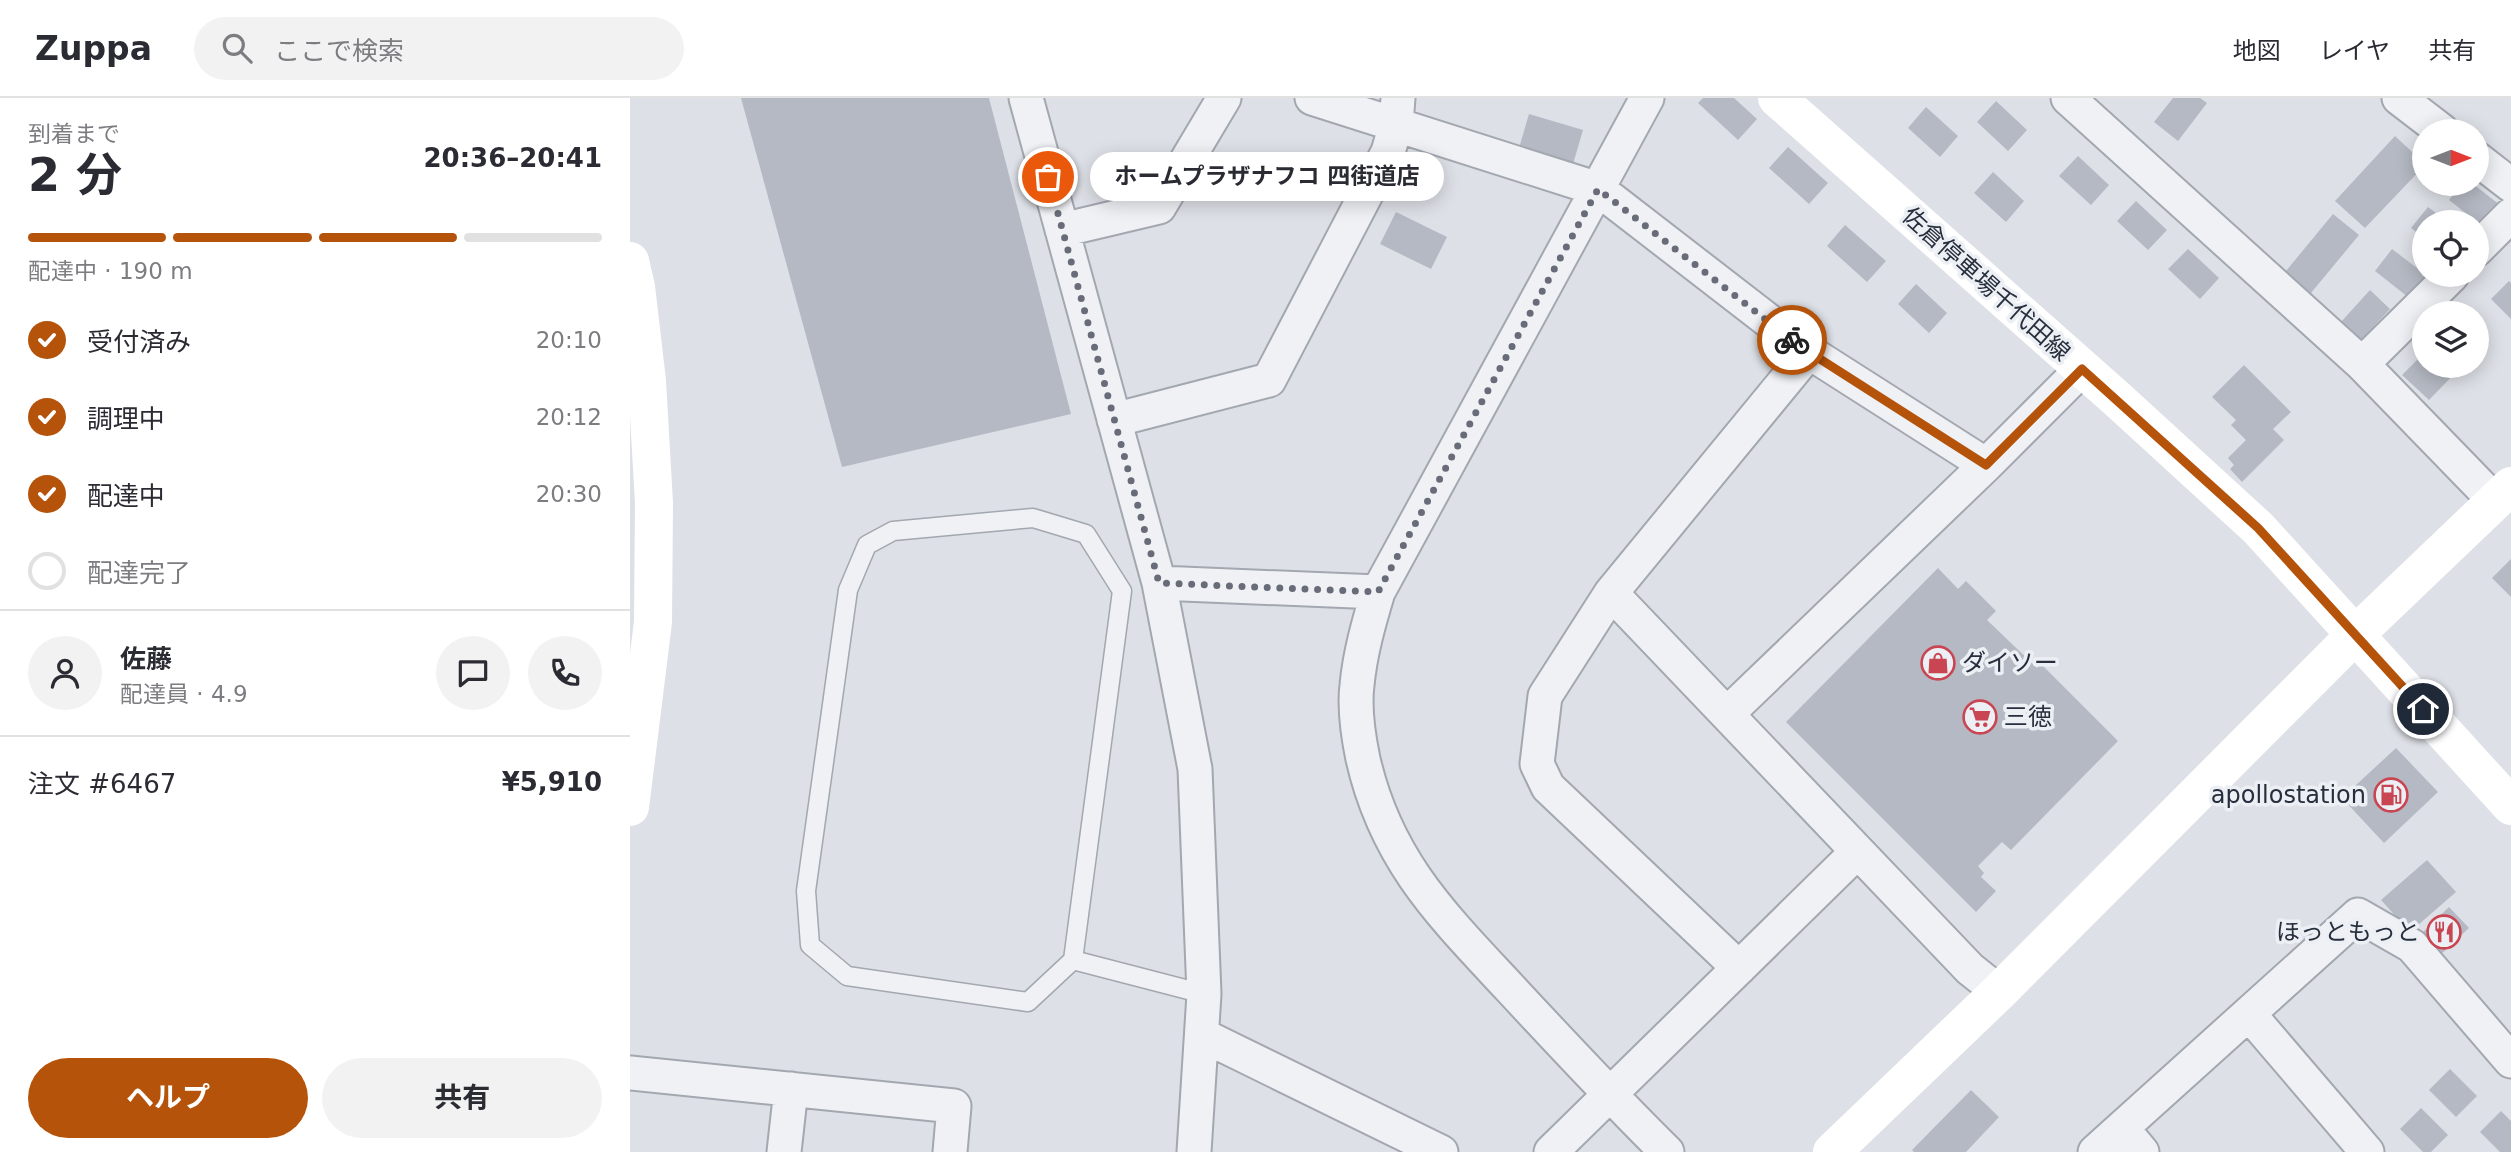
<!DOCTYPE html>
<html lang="ja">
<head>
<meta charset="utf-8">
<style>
  :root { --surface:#fff; --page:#f2f2f3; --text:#2b2b33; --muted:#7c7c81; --line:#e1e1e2; --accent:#b45309 }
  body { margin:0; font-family:"DejaVu Sans","Noto Sans JP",sans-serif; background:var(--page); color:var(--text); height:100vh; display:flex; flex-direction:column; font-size:26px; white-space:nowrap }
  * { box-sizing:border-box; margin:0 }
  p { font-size:23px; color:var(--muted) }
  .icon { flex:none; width:38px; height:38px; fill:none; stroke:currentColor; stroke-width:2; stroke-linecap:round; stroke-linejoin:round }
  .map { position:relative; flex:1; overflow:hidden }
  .details { display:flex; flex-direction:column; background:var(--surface); width:630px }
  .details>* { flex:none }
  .needle { width:46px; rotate:90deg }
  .tools { position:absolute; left:1782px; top:21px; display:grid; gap:14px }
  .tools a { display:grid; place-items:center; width:77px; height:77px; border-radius:50%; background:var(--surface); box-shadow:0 4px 18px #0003; font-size:35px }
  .pin { position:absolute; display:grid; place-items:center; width:60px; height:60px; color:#fff; margin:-30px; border:4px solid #fff; border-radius:50%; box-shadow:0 2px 7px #0007 }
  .courier { position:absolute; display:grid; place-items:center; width:70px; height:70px; margin:-35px; border:5px solid #b45309; border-radius:50%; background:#fff; color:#222; box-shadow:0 2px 9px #0007 }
  .bubble { position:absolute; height:49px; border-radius:24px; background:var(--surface); box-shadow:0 4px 18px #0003; font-size:23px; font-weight:700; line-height:49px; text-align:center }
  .overview em { font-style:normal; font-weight:700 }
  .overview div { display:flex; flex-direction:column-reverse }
  .overview { display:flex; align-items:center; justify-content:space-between; height:119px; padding:0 28px }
  h1 { font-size:46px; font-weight:700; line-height:52px }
  .bar { display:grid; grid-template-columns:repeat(4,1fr); gap:10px 7px; align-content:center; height:84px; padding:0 28px }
  .bar i { height:9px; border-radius:5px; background:var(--line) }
  .bar .on { background:var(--accent) }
  .bar p { grid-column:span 4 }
  .line { display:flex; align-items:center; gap:18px; padding:0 28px; border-top:2px solid var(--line) }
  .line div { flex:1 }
  .round { display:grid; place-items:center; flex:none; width:74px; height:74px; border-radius:37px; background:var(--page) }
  ol { padding:0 28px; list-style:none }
  li { display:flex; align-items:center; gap:21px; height:77px }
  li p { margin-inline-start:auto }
  li .icon { padding:7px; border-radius:50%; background:var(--accent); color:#fff; stroke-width:4 }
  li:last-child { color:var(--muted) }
  li i { width:38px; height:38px; border:4px solid var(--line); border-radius:50% }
  .action { display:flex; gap:14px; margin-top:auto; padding:14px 28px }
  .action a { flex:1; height:80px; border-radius:42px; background:var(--accent); color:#fff; font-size:28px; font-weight:700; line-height:80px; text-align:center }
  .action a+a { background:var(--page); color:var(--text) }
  header { display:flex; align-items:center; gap:42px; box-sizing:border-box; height:98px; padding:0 35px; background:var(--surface); border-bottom:2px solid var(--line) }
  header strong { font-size:33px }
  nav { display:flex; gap:38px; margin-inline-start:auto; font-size:24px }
  .search { width:490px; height:63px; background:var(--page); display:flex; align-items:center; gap:18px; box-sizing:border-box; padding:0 24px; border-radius:38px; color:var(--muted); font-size:26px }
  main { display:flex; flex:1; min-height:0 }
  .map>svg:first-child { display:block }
  .building { fill:#b4b9c3 }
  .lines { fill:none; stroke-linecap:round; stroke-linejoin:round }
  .lane-casing { stroke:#a3a7b0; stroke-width:21 }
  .street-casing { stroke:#a3a7b0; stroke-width:37 }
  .lane { stroke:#eff1f5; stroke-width:18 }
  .street { stroke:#eff1f5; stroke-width:33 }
  .secondary { stroke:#fff; stroke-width:38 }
  .done { stroke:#676c78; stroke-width:7; stroke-dasharray:0 12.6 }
  .route { stroke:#b45309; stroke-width:9 }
  .labels { text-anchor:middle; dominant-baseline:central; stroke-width:7; stroke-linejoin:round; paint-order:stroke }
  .street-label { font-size:24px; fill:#272e3c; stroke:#eceff4 }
  .poi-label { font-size:24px; fill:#272e3c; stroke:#eceff4; text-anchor:start }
</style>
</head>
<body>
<header>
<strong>Zuppa</strong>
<div class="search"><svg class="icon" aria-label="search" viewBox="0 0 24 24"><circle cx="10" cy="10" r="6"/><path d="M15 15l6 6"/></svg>ここで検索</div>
<nav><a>地図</a><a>レイヤ</a><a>共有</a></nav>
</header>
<main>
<section class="details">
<div class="overview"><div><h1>2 分</h1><p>到着まで</p></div><em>20:36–20:41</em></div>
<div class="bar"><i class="on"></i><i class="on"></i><i class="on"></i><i></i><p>配達中 · 190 m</p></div>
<ol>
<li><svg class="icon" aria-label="check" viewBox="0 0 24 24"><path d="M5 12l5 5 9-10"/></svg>受付済み<p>20:10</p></li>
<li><svg class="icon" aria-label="check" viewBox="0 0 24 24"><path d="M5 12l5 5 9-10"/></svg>調理中<p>20:12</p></li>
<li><svg class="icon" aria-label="check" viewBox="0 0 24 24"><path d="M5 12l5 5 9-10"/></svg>配達中<p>20:30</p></li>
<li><i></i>配達完了</li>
</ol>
<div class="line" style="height:126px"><a class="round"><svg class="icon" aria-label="person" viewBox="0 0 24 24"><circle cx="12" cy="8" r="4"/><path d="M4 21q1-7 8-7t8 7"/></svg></a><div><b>佐藤</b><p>配達員 · 4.9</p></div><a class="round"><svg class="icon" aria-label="chat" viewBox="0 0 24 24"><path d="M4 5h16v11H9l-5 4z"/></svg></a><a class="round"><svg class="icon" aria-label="phone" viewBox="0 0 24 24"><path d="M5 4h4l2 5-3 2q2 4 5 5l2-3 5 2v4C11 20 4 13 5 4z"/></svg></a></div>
<div class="line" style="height:91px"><div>注文 #6467</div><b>¥5,910</b></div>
<div class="action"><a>ヘルプ</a><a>共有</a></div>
</section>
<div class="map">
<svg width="1881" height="1054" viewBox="0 0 1881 1054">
  <rect width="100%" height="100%" fill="#dde0e6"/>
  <!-- building -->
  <path class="building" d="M111 0H359L441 316 212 369Z
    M1073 0H1104L1127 21 1108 42 1068 5Z
    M1543 0H1570L1577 5 1548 43 1524 24Z
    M1366 3 1397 32 1378 53 1347 24Z
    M1296 9 1328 38 1310 59 1278 30Z
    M899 16 953 32 943 66 889 50Z
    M1765 38 1794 65V68L1735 130 1705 103Z
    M1158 49 1198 85 1179 106 1139 70Z
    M1448 58 1479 87 1461 107 1429 78Z
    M1363 74 1394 103 1376 124 1344 95Z
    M1831 86H1843L1870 107 1852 128 1819 102Z
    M1506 103 1537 132 1518 152 1487 123Z
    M1798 109 1818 124H1794V140L1781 130Z
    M766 114 817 139 801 171 750 146Z
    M1703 116 1729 137 1676 201 1651 179Z
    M1215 127 1256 163 1237 184 1197 148Z
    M1558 151 1589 180 1570 201 1538 171Z
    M1762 151 1796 177 1778 199 1745 173Z
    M1879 183 1881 185V221L1861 201Z
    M1286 186 1317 215 1299 235 1268 206Z
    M1740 192 1760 211 1731 242 1711 224Z
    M1794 255V268H1832L1799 302 1772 277Z
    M1614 267 1661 314 1643 331 1654 342 1612 384 1600 371 1604 367 1598 360 1616 342 1601 327 1606 322 1582 299Z
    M1881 461V499L1862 480Z
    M1308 470 1328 491 1336 483 1366 513 1357 522 1407 570 1411 566 1488 643 1381 752 1372 744 1348 768 1354 775 1351 779 1366 793 1346 814 1156 624Z
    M1766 650 1808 694 1754 745 1712 700Z
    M1797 762 1826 794 1780 834 1751 802Z
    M1819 809 1839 830 1809 858 1790 837Z
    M1820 971 1847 998 1826 1019 1799 992Z
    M1341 992 1369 1019 1336 1054H1284L1282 1052Z
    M1791 1010 1818 1037 1801 1054H1793L1770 1031Z
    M1871 1013 1881 1023V1054H1870L1850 1034Z"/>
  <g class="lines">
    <defs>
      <path id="lane" d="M403 420 456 436 492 493 443 862 398 904 217 878 180 847 176 793 218 492 237 447 263 433Z
        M443 862 574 896"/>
      <path id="street" d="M396 0 529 485 565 671 574 896 564 1054
        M682 0 968 91 1179 254 1356 367 1098 615
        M1017 0 748 494C739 524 730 555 727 587 724 611 728 637 733 661 756 762 811 816 879 889 931 945 983 1001 1037 1054
        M1438 0 1732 266 1865 403
        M1769 0 1812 33
        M1846 60 1881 87
        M432 132 529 109 594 0
        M1846 152 1881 117
        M1732 266 1822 177
        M484 322 639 282 758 54 766 27 768 0
        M1356 367 1452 271
        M529 485 748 494
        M981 495 1340 871 1369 894
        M1109 870 918 689 907 666 915 598 981 495 1179 254
        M1619 916 1737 1054
        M572 937 811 1054
        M0 975 324 1008 320 1054
        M1492 1030 1512 1054
        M154 1054 161 991
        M921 1054 1227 754
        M1465 1054 1728 817 1782 848 1881 963"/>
    </defs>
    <!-- lane casing -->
    <use href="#lane" class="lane-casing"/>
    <!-- street casing -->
    <use href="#street" class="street-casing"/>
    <!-- lane -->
    <use href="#lane" class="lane"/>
    <!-- street -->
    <use href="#street" class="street"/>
    <!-- secondary -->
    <path class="secondary" d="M1147 0 1487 301 1628 430 1881 708
      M0 163 6 189 17 283 24 405 23 524 0 709
      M1202 1054 1369 894 1725 537 1881 388"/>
  </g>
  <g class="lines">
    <!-- done -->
    <path class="done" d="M418 79 529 485 748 494 968 91 1162 242"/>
    <!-- route -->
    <path class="route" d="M1162 242 1179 254 1356 367 1452 271 1628 430 1793 611"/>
  </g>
  <!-- icons -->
  <defs>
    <symbol id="shop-ring" viewBox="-11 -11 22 22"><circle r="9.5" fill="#eceff4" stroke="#c84551" stroke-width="1.5"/><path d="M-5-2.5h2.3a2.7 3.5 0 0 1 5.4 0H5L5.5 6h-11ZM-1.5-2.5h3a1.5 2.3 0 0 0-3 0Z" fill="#c84551"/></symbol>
    <symbol id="supermarket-ring" viewBox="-11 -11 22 22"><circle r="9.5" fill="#eceff4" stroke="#c84551" stroke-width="1.5"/><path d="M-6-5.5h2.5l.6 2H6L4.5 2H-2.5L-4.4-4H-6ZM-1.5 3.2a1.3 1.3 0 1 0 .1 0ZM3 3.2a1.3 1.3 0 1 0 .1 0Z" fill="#c84551"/></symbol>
    <symbol id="fuel-ring" viewBox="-11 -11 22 22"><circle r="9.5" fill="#eceff4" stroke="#c84551" stroke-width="1.5"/><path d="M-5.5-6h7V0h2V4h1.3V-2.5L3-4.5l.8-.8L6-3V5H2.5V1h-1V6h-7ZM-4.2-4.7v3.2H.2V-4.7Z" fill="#c84551"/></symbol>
    <symbol id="restaurant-ring" viewBox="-11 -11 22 22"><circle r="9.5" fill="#eceff4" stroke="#c84551" stroke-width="1.5"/><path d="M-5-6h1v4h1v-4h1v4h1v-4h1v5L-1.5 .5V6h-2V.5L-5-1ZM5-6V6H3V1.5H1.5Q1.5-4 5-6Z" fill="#c84551"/></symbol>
  </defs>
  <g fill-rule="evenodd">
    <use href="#shop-ring" x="1289" y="546" width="38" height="38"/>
    <use href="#supermarket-ring" x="1331" y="600" width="38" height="38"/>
    <use href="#fuel-ring" x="1742" y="678" width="38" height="38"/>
    <use href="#restaurant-ring" x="1795" y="815" width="38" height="38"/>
  </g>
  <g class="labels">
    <!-- street labels -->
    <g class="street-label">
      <text transform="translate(1356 186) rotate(42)">佐倉停車場千代田線</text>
    </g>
    <!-- poi labels -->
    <g class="poi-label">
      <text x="1332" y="565">ダイソー</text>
      <text x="1374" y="619">三徳</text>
      <text x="1736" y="697" text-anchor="end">apollostation</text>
      <text x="1790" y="834" text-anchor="end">ほっともっと</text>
    </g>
  </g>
</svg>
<div class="tools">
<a><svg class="needle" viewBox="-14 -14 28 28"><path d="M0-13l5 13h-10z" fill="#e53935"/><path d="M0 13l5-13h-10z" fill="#7c7c81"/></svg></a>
<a><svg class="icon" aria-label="locate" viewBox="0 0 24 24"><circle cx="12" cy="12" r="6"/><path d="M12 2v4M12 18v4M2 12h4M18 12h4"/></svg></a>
<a><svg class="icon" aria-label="layers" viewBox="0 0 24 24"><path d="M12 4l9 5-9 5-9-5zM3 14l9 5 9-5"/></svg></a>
</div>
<div class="pin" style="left:418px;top:79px;background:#ea580c"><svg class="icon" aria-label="bag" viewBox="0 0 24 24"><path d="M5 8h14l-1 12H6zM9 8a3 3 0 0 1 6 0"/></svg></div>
<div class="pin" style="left:1793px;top:611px;background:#1f2937"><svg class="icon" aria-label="home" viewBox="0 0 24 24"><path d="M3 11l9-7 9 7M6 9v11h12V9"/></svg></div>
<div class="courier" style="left:1162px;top:242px"><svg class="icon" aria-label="bike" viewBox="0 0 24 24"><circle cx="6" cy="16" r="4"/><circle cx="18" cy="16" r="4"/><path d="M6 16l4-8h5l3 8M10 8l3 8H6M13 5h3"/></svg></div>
<div class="bubble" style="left:460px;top:54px;width:354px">ホームプラザナフコ 四街道店</div>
</div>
</main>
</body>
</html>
